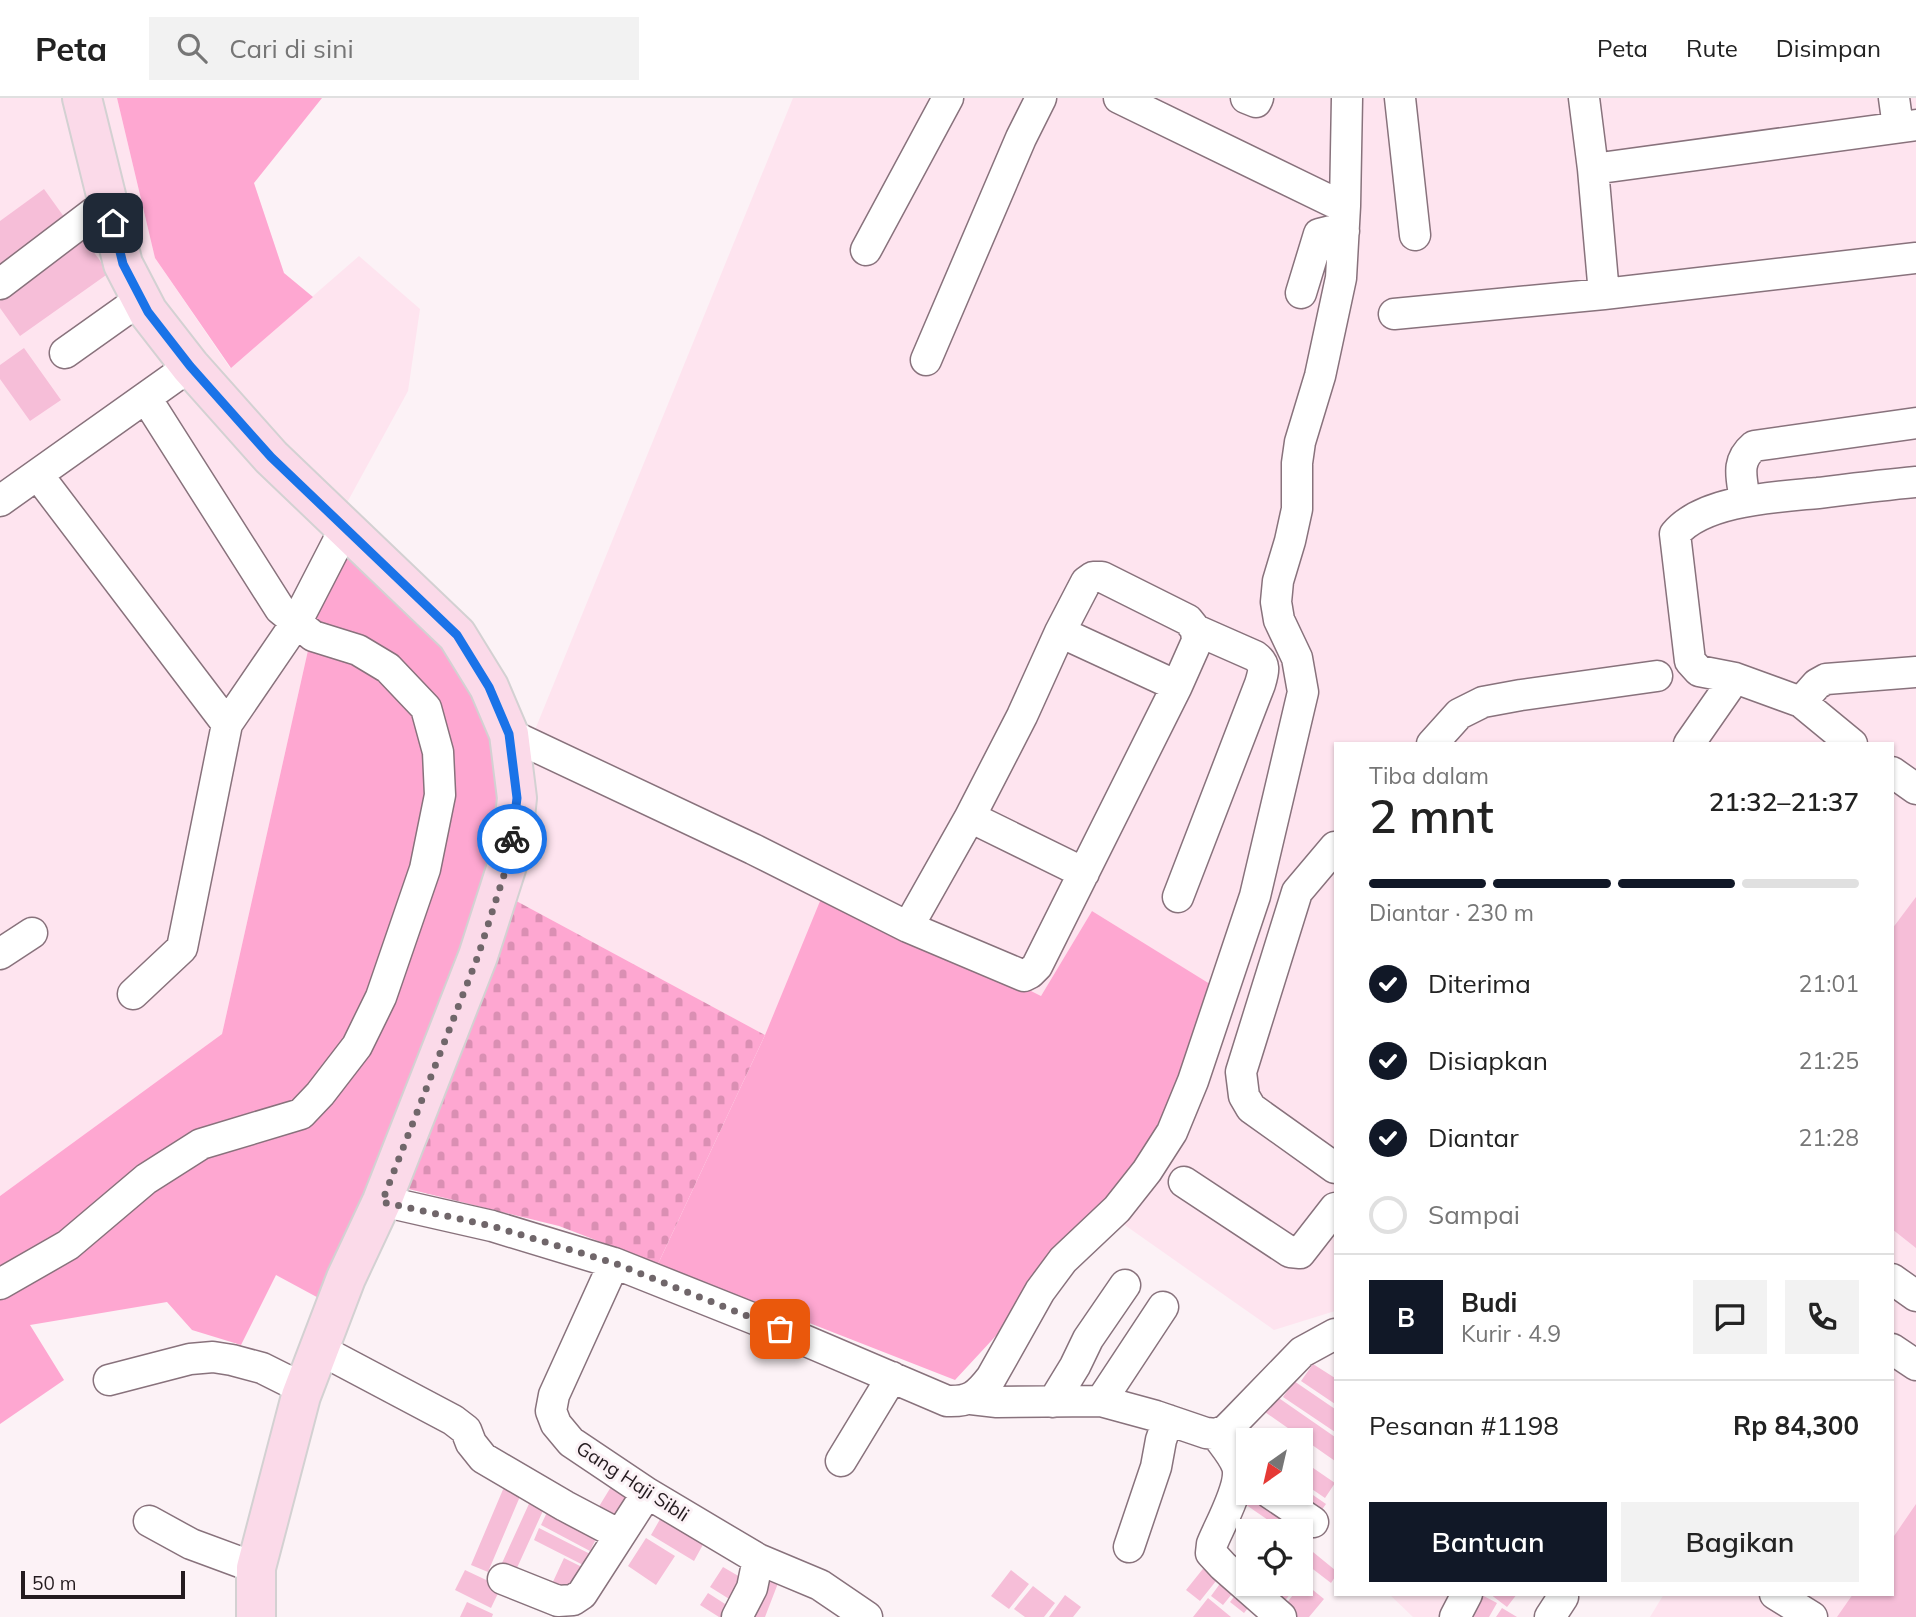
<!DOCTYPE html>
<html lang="id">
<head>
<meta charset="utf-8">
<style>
  :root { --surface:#fff; --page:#f2f2f2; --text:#222; --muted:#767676; --line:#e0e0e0; --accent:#111827 }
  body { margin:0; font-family:Mulish,sans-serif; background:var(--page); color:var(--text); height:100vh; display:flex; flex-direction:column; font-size:26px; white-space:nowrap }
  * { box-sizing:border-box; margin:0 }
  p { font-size:23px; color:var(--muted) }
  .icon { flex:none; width:38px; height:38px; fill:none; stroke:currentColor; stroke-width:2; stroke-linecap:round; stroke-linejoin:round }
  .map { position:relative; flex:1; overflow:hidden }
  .drawer { position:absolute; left:1334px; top:644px; width:560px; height:854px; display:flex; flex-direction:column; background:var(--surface); border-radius:0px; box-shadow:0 2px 5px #0004 }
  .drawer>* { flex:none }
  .needle { width:46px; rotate:214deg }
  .tools { position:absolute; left:1236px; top:1330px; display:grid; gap:14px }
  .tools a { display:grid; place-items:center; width:77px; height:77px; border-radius:0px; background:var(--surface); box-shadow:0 2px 5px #0004; font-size:35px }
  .scale { position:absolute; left:21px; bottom:18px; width:164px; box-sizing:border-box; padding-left:7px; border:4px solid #241b1f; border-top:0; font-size:19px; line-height:24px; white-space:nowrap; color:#241b1f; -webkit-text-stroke:5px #fcf2f6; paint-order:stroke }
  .pin { position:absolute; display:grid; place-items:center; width:60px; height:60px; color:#fff; margin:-30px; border-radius:14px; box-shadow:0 4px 10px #0006 }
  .courier { position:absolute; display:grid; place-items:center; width:70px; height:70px; margin:-35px; border:5px solid #1a73e8; border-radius:50%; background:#fff; color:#222; box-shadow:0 2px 9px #0007 }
  .headline em { font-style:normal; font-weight:600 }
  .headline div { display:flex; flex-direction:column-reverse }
  .headline { display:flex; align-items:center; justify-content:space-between; height:119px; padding:0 35px }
  h1 { font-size:46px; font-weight:600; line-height:52px }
  .bar { display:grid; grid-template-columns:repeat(4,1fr); gap:10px 7px; align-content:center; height:84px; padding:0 35px }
  .bar i { height:9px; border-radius:5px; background:var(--line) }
  .bar .on { background:var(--accent) }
  .bar p { grid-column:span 4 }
  .line { display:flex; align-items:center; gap:18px; padding:0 35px; border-top:2px solid var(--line) }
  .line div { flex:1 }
  .round { display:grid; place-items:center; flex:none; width:74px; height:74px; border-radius:0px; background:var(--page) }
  ol { padding:0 35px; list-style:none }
  li { display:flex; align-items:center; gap:21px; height:77px }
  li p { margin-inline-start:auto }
  li .icon { padding:7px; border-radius:50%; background:var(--accent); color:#fff; stroke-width:4 }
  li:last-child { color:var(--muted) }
  li i { width:38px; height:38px; border:4px solid var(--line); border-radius:50% }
  .cta { display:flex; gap:14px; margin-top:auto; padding:14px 35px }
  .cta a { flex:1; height:80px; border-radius:0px; background:var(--accent); color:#fff; font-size:28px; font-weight:600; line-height:80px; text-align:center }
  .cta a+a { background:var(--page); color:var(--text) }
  header { display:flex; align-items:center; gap:42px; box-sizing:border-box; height:98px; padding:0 35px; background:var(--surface); border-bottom:2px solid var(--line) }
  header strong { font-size:33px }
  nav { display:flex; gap:38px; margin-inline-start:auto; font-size:24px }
  .search { width:490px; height:63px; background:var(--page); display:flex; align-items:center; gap:18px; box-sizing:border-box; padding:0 24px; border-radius:0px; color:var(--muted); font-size:26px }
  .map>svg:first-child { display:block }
  .built { fill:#fee4ef }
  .green { fill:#fea7d1 }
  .cemetery { fill:url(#cemetery-stones) }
  .building { fill:#f6bed8 }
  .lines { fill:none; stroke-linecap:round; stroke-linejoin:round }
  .minor-casing { stroke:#88727c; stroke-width:33 }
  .major-casing { stroke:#d3d1d2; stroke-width:42 }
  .minor { stroke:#fff; stroke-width:30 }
  .major { stroke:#fbdae9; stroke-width:38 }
  .done { stroke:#70666a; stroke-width:7; stroke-dasharray:0 12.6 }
  .route { stroke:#1a73e8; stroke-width:9 }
  .labels { text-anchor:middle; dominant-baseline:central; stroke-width:6; stroke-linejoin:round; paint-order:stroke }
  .street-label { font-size:19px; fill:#241b1f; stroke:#fcf2f6 }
</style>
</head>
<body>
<header>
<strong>Peta</strong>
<div class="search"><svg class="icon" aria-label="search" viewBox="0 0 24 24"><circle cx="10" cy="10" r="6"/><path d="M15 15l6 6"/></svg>Cari di sini</div>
<nav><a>Peta</a><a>Rute</a><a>Disimpan</a></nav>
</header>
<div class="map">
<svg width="1916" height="1519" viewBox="0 0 1916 1519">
  <defs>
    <pattern id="cemetery-stones" width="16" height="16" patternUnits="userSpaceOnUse" patternTransform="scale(1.75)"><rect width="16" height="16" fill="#fea7d1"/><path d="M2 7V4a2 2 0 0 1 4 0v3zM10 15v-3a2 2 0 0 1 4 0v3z" fill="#da8fb3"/></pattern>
  </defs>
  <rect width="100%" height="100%" fill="#fcf2f6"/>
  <!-- built -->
  <path class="built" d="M0 0H117L155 160 230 270 359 158 420 211 408 293 337 423 222 936 0 1098Z
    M793 0H1916V1519H1650L1664 1496H1892V646H1335V1213L1274 1232 1109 1116 1217 891 1092 813 1041 898 826 791 765 937 485 786 530 644Z
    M1389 1496H1462L1450 1519H1413Z"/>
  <!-- green -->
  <path class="green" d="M117 0H322L254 85 284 175 313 199 231 270 155 160Z
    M337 423 530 644 485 786 326 1204 276 1177 241 1247 192 1232 167 1204 30 1227 64 1282 0 1326V1098L222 936Z
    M825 791 1041 898 1092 813 1218 891 1182 1007 1109 1116 955 1282 658 1166 765 937Z"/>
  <!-- cemetery -->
  <path class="cemetery" d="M485 786 765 937 658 1166 559 1128 380 1084Z"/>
  <!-- building -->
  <path class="building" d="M44 91 67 123 0 171V123Z
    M85 142 109 175 20 238 0 210V202Z
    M24 250 61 302 30 323 0 281V267Z
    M1916 799V1150L1892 1131V831Z
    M1313 1266 1335 1280V1306L1301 1283Z
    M1294 1283 1335 1311V1334L1283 1299Z
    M1273 1296 1335 1339V1363L1262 1312Z
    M1300 1361 1335 1385 1325 1400 1300 1383Z
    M617 1379 635 1390 613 1426 595 1415Z
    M507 1382 524 1389 488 1474 471 1467Z
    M1300 1388 1326 1406 1314 1423 1273 1395H1300Z
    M1248 1395H1267L1320 1431 1308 1449 1300 1444V1433H1284L1239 1402Z
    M533 1397 547 1404 511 1483 497 1476Z
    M1916 1406V1519H1837L1853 1496H1892V1441Z
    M550 1408 600 1433 590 1453 541 1427Z
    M663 1416 706 1441 694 1463 651 1437Z
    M539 1430 598 1460 593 1472 534 1442Z
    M646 1440 675 1458 656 1487 628 1468Z
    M1313 1454 1335 1472V1479L1331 1485 1305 1465Z
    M564 1460 588 1472 575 1499 551 1488Z
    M1210 1462 1224 1473 1200 1503 1186 1492Z
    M723 1469 747 1483 734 1504 710 1489Z
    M465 1472 501 1489 491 1510 455 1492Z
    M1011 1472 1029 1486 1009 1511 991 1498Z
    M762 1473 780 1480 765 1519H745Z
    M1227 1476 1240 1486 1223 1507 1211 1498Z
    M1303 1484 1324 1501 1309 1519H1293L1282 1511Z
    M1266 1486H1299L1281 1507 1261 1492Z
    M1033 1488 1055 1505 1044 1519H1025L1014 1511Z
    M1242 1488 1257 1499 1244 1515 1230 1504Z
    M708 1495 736 1513 732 1519H719L700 1507Z
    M1480 1496 1497 1505 1489 1519H1466Z
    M1490 1496H1517L1507 1509Z
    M1065 1497 1081 1509 1073 1519H1049Z
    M1208 1500 1231 1519H1193Z
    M467 1504 493 1516 492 1519H460Z
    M1502 1510 1517 1519H1496Z"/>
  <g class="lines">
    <defs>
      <path id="minor" d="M1119 0 1331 103 1345 108
        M1246 0 1256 4 1258 0
        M1400 0 1415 137
        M1584 0 1593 71 1604 196
        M1894 0 1898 29
        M1593 71 1916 27
        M866 152 948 0
        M0 186 108 104
        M1301 195 1319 136 1331 133H1344
        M1394 216 1604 196 1916 160
        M65 255 141 201
        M926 262 1021 40 1041 0
        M38 377 227 626
        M0 403 190 268
        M1745 403C1742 380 1735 364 1754 348L1916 325
        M1060 534 1177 588
        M1801 604 1817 586 1826 581 1916 574
        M509 636 753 751 908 829 1024 878 1030 875 1037 868 1177 588 1197 543 1196 532 1188 522 1102 479H1093L1086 484 1060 534 1022 618 970 719 908 829
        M1432 646 1459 616 1483 604 1521 597 1657 578
        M1689 646 1735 580
        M1852 646 1801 604 1735 580 1699 573 1690 563 1675 436C1703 402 1776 399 1818 395 1851 391 1883 387 1916 384
        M1892 674 1916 691
        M970 719 1084 775
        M1335 749 1297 794 1241 974 1244 998 1251 1010 1335 1070
        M1178 799 1260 586C1264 573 1266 566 1255 558L1196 532
        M0 856 32 835
        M133 896 182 850 227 626 296 525 345 430
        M1184 1084 1290 1154 1300 1155 1335 1110
        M382 1103 492 1128 614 1165 757 1222 947 1303C970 1304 977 1298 991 1280L1040 1193 1063 1162 1117 1111 1147 1073 1172 1034 1193 983 1255 798 1303 594 1297 560 1279 522 1276 504 1278 483 1290 443 1297 411V365L1300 344 1320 278 1341 180 1345 108 1347 0
        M614 1165 554 1297 551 1313 556 1326 571 1344 647 1395 758 1461 820 1487 867 1519
        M1892 1181 1916 1198
        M0 1186 68 1147 146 1081 201 1046 301 1016 320 996 357 948 381 899 425 771 440 697 438 654 426 610 388 570 358 552 313 538 280 511 146 300
        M319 1251 453 1322 466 1332 471 1345 483 1360 565 1408 620 1437
        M1892 1251 1916 1267
        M109 1282 190 1261 213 1259 232 1262 262 1270 304 1291
        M971 1301 997 1304 1101 1303 1156 1318 1206 1335 1216 1336 1226 1332 1235 1323 1302 1254 1335 1236
        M1101 1303 1163 1209
        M1053 1304 1075 1268 1088 1241 1125 1187
        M1216 1336C1223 1346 1233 1357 1237 1368 1243 1387 1219 1428 1212 1446L1211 1455 1223 1468 1281 1519
        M841 1363 892 1279
        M1270 1395 1313 1424
        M149 1423 191 1446 256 1470
        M1129 1449 1156 1369 1161 1342 1168 1322
        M503 1481 558 1503 573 1502 582 1496 647 1395
        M1775 1496 1812 1519
        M737 1519 752 1490 758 1461
        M1455 1519 1467 1496
        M1550 1519 1563 1499"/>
      <path id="major" d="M82 0 123 166 148 214 190 268 271 359 457 537 489 589 509 636 517 700 511 755 478 858 382 1103 346 1180 301 1298 256 1470V1519"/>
    </defs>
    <!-- minor casing -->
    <use href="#minor" class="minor-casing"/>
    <!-- major casing -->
    <use href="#major" class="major-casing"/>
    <!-- minor -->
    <use href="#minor" class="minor"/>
    <!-- major -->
    <use href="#major" class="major"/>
  </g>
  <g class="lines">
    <!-- done -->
    <path class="done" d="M512 741 511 755 478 858 382 1104 492 1128 614 1165 780 1231"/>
    <!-- route -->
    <path class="route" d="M113 125 123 166 148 214 190 268 271 359 457 537 489 589 509 636 517 700 512 741"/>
  </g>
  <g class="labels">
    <!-- street labels -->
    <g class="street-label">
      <text transform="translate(633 1383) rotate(33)">Gang Haji Sibli</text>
    </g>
  </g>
</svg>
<div class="tools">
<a><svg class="needle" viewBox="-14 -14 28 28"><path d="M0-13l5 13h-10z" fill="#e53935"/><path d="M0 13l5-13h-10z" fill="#767676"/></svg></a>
<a><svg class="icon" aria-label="locate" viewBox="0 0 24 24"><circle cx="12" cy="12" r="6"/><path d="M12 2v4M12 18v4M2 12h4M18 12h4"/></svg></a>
</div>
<div class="scale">50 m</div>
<div class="pin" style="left:780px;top:1231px;background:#ea580c"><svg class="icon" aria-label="bag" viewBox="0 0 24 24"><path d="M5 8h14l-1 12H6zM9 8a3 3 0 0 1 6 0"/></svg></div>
<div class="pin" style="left:113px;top:125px;background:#1f2937"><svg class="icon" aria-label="home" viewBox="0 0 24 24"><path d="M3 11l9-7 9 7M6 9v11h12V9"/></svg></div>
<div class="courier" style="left:512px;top:741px"><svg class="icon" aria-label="bike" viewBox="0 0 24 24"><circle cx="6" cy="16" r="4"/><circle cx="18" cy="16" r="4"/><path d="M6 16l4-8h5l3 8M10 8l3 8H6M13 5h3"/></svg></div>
<section class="drawer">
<div class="headline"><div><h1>2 mnt</h1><p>Tiba dalam</p></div><em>21:32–21:37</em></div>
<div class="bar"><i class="on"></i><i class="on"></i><i class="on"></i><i></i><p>Diantar · 230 m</p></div>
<ol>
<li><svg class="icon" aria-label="check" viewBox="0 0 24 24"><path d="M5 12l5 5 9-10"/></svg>Diterima<p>21:01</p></li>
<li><svg class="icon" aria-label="check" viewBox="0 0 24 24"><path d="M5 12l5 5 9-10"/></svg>Disiapkan<p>21:25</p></li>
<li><svg class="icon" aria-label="check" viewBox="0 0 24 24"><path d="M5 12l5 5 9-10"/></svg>Diantar<p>21:28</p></li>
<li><i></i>Sampai</li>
</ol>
<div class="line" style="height:126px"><b class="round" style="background:var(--accent);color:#fff">B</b><div><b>Budi</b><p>Kurir · 4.9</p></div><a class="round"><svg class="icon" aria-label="chat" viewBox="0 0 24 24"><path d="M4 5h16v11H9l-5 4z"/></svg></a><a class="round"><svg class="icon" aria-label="phone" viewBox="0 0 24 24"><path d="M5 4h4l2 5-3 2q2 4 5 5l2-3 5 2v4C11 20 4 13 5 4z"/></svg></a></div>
<div class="line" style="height:91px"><div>Pesanan #1198</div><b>Rp 84,300</b></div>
<div class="cta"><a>Bantuan</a><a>Bagikan</a></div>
</section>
</div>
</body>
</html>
